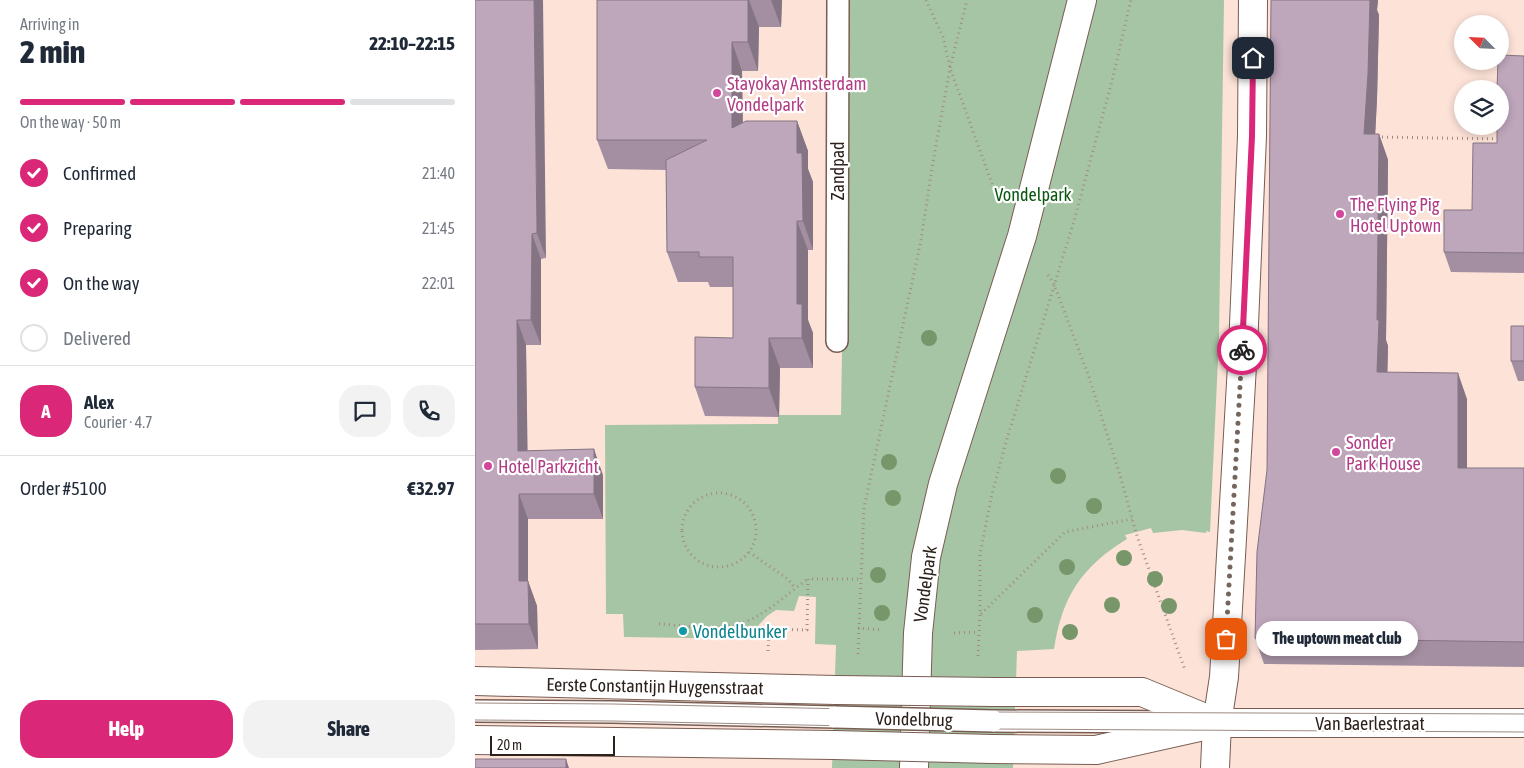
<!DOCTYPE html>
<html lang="en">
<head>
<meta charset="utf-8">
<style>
  :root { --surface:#fff; --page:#f2f2f3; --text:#1f2937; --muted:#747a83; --line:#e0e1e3; --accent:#db2777 }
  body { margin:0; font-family:"Asap Condensed",sans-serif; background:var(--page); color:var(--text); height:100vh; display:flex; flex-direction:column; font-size:19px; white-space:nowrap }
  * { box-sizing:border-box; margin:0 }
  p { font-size:16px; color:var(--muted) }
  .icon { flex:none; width:28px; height:28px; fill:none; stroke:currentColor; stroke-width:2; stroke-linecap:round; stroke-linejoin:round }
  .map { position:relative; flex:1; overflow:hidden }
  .drawer { display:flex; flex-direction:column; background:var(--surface); width:475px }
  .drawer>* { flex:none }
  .needle { width:32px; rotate:294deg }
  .buttons { position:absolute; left:979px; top:15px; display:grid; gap:10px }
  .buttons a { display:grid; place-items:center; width:55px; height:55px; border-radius:50%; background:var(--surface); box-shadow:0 2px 8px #0003; font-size:25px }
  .scale { position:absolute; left:15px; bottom:12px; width:125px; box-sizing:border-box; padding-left:5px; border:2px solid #2d211c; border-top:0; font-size:14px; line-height:18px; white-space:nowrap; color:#2d211c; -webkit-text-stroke:4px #fff; paint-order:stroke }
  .pin { position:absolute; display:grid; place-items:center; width:42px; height:42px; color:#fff; margin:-21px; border-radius:10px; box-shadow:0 2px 8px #0006 }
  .courier { position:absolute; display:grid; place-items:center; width:50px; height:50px; margin:-25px; border:4px solid #db2777; border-radius:50%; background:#fff; color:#222; box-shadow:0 1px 6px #0007 }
  .bubble { position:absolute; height:35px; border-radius:18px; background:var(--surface); box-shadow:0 2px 8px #0003; font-size:16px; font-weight:800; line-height:35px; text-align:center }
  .headline em { font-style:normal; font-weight:800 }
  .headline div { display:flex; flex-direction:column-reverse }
  .headline { display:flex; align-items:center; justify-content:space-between; height:85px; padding:0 20px }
  h1 { font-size:32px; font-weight:800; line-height:38px }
  .bar { display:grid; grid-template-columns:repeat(4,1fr); gap:8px 5px; align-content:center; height:60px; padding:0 20px }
  .bar i { height:6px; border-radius:4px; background:var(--line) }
  .bar .active { background:var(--accent) }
  .bar p { grid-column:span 4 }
  .line { display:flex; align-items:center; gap:12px; padding:0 20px; border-top:1px solid var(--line) }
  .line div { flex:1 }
  .round { display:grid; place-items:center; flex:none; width:52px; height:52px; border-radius:20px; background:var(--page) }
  ol { padding:0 20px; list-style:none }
  li { display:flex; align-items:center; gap:15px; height:55px }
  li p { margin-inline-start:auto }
  li .icon { padding:5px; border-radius:50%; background:var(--accent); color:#fff; stroke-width:4 }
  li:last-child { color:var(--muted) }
  li i { width:28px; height:28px; border:2px solid var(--line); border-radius:50% }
  .button { display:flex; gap:10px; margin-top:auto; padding:10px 20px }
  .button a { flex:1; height:58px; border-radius:20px; background:var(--accent); color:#fff; font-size:20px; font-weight:800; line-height:58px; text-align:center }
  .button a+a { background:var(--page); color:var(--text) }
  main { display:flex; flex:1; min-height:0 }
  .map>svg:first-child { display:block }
  .green { fill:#a6c5a4 }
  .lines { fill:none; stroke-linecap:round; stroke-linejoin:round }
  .service-casing { stroke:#795d53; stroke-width:24 }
  .pedestrian-casing { stroke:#795d53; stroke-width:30 }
  .minor-casing { stroke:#795d53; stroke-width:30 }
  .tertiary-casing { stroke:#795d53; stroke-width:30 }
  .path { stroke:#a08c84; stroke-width:3; stroke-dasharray:1 4; stroke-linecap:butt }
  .service { stroke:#fff; stroke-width:21 }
  .pedestrian { stroke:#fff; stroke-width:28 }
  .minor { stroke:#fff; stroke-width:28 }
  .tertiary { stroke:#fff; stroke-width:28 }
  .tram { stroke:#9e8a82; stroke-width:1 }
  .service-bridge-casing { stroke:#795d53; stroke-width:24; stroke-linecap:butt }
  .tertiary-bridge-casing { stroke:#795d53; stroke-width:30; stroke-linecap:butt }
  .service-bridge { stroke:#fff; stroke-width:21 }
  .tertiary-bridge { stroke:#fff; stroke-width:28 }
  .tree { fill:#77966a }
  .wall { fill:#a38fa1 }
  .shaded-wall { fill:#857483 }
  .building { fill:#bea6bb; stroke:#857483 }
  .done { stroke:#75655d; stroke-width:5; stroke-dasharray:0 9 }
  .route { stroke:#db2777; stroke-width:6 }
  .hotel-dot { fill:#d1479c; stroke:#fff; stroke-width:2 }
  .culture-dot { fill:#0f9aa8; stroke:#fff; stroke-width:2 }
  .labels { text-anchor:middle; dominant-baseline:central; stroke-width:4.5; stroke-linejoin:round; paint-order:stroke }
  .hotel-label { font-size:18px; fill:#b23c85; stroke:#fff; text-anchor:start }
  .street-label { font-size:18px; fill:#2d211c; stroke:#fff }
  .park-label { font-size:18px; fill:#0a5710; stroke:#fff }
  .culture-label { font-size:18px; fill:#0d838f; stroke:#fff; text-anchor:start }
</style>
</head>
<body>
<main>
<section class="drawer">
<div class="headline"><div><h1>2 min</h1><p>Arriving in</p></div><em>22:10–22:15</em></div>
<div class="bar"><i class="active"></i><i class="active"></i><i class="active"></i><i></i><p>On the way · 50 m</p></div>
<ol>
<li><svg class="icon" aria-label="check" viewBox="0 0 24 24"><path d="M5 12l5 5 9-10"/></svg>Confirmed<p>21:40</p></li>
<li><svg class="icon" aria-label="check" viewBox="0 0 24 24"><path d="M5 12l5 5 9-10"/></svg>Preparing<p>21:45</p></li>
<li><svg class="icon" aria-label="check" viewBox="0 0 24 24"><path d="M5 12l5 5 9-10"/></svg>On the way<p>22:01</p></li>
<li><i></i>Delivered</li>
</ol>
<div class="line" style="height:90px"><b class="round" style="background:var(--accent);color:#fff">A</b><div><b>Alex</b><p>Courier · 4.7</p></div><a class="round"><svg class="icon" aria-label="chat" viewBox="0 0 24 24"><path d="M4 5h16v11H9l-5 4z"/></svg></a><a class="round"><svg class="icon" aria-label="phone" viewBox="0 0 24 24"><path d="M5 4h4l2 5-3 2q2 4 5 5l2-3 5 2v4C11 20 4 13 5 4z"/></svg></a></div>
<div class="line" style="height:65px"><div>Order #5100</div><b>€32.97</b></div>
<div class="button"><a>Help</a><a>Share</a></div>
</section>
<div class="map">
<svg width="1049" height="768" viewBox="0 0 1049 768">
  <rect width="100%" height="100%" fill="#fce2d7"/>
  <!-- green -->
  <path class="green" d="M370 0H749L744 337 735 532 731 531V533L707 530 678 533 676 528 650 535 652 539C606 567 587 597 579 649L542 651 538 768H357L361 645 340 644 341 597 324 596 319 611 301 610 292 616 283 626 282 639 149 637 148 614H131L130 425 303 424V415H366L370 156Z"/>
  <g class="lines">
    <defs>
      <path id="service" d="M362 341 363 0
        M0 711 138 712 360 717
        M518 721 711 722"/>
      <path id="pedestrian" d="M439 768 443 633 451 557 468 484 547 236 607 0"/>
      <path id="minor" d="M740 768 742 723 749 677 768 348 777 136 778 0"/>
      <path id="tertiary" d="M0 681 361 690
        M519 692H667L742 723
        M0 740 359 745
        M517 749 621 750 742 723H1049"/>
    </defs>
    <!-- service casing -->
    <use href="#service" class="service-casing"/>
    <!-- pedestrian casing -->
    <use href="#pedestrian" class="pedestrian-casing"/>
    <!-- minor casing -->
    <use href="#minor" class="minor-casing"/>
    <!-- tertiary casing -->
    <use href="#tertiary" class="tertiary-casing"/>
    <!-- path -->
    <path class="path" d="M451 0 468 37 475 68 520 192
      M902 137 1026 139
      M573 275 579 284 614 377 645 475 662 536 710 670
      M207 530a37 37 0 1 1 74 0a37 37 0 1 1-74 0Z
      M274 552 314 580 320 588
      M506 614 590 532 657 519
      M184 624C207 625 234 630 257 626 285 621 311 594 333 579
      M383 628 408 630
      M479 633 503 632
      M293 651 294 629 332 630 333 579H386
      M383 654 389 508 446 240 458 162 475 68 492 0
      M503 656 505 614V554L517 494 531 442 599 221 637 81 656 0"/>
    <!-- service -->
    <use href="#service" class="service"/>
    <!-- pedestrian -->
    <use href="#pedestrian" class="pedestrian"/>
    <!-- minor -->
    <use href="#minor" class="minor"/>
    <!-- tertiary -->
    <use href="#tertiary" class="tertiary"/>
    <!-- tram -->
    <path class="tram" d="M0 703 138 704 518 712 1049 714
      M0 720 137 721 518 729 1049 732"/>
    <defs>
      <path id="service-bridge" d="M360 717 518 721"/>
      <path id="tertiary-bridge" d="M361 690 519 692
        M359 745 517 749"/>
    </defs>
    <!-- service-bridge casing -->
    <use href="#service-bridge" class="service-bridge-casing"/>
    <!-- tertiary-bridge casing -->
    <use href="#tertiary-bridge" class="tertiary-bridge-casing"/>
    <!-- service-bridge -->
    <use href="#service-bridge" class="service-bridge"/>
    <!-- tertiary-bridge -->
    <use href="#tertiary-bridge" class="tertiary-bridge"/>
  </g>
  <!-- trees -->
  <g class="tree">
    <circle cx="454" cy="338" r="8"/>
    <circle cx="414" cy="462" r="8"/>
    <circle cx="583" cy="476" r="8"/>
    <circle cx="418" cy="498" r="8"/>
    <circle cx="619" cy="506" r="8"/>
    <circle cx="649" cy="558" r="8"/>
    <circle cx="592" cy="567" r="8"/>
    <circle cx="403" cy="575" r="8"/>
    <circle cx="680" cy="579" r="8"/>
    <circle cx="637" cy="605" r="8"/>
    <circle cx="694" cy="606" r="8"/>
    <circle cx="407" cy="613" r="8"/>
    <circle cx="560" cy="615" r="8"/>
    <circle cx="595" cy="632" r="8"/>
  </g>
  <!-- wall -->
  <path class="wall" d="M0 0 71 258 66 259V345H51L52 451 128 475V519H53V581L62 606 63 649 0 650Z
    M122 0H307L306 27H284L283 71H267L268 123 322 121 333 151V169L338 182V250H333V320L338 333V368H305L304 417 230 416 220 387 258 338V287H235L233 282H203L192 252 191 170 133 169 122 140Z
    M796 0H903L902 10 904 15 902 99 900 134H904L913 160 911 340 913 346 912 372 992 399V468H1049V667L789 664 780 638 792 470Z
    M1049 56V273L976 272 969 252 997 210 1022 143Z
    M1049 326V381H1043L1036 361Z"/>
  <!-- shaded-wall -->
  <path class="shaded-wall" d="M59 0H68L71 258 62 233Z
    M273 0H274L284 27 283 71 273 42Z
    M296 0H307L306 27Z
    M895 0H903L902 10 904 15 902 99 899 159 889 134Z
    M257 42 267 71 268 158 257 128Z
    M322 121 333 151V169L338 182V250L328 221 322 153Z
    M904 134 913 160 911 340 913 346 912 398 902 372V320Z
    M322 221 333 250V320L338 333V368L327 338 322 304Z
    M57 234 66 259V345L56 320Z
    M42 320 51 345 53 477 43 451Z
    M294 338 305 368 304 417 294 388Z
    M983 373 992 399V493L983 468Z
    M119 449 128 475V519L119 494Z
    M44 494 53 519V606L44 581Z
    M53 581 62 606 63 649 54 624Z
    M91 759 94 768H91Z"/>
  <!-- building -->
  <path class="building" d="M0 0H59L62 233 57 234 56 320H42L43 451 119 449V494H44V581H53L54 624H0Z
    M122 0H273V42H257V128L271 121H322V153H327L328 221H322V304H327V338H294V388L220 387V337L258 338V257H224V252H192L191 160 232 140H122Z
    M796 0H895L893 74 889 134H904L902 320H904L902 372 983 373V468H1049V642L780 638 782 552 792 470Z
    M1025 55 1049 56V253L969 252V210H997L998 143H1022V126H1025V89H1022L1023 61H1025Z
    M1036 326H1049V361H1036Z
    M0 759H91V768H0Z"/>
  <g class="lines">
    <!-- done -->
    <path class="done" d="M751 639 767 350"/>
    <!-- route -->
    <path class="route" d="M767 350 777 136 778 58"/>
  </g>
  <!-- markers -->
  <g class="hotel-dot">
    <circle cx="242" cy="93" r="5"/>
    <circle cx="865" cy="214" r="5"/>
    <circle cx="861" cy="452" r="5"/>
    <circle cx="13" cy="466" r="5"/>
  </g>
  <circle class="culture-dot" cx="208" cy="631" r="5"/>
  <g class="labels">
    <!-- hotel labels -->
    <g class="hotel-label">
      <text x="252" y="83">Stayokay Amsterdam<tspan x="252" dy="21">Vondelpark</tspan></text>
      <text x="875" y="204">The Flying Pig<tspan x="875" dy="21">Hotel Uptown</tspan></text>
      <text x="871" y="442">Sonder<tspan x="871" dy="21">Park House</tspan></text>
      <text x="23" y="466">Hotel Parkzicht</text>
    </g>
    <!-- street labels -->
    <g class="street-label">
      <text transform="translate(362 171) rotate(-90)">Zandpad</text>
      <text transform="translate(450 584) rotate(-82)">Vondelpark</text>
      <text transform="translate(180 686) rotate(1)">Eerste Constantijn Huygensstraat</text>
      <text transform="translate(439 719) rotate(1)">Vondelbrug</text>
      <text x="895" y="723">Van Baerlestraat</text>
    </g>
    <!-- park labels -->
    <g class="park-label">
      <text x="558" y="194">Vondelpark</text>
    </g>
    <!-- culture labels -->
    <g class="culture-label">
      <text x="218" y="631">Vondelbunker</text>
    </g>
  </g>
</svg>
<div class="buttons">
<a><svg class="needle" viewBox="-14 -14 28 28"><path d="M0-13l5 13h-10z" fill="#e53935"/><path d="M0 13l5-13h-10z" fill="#747a83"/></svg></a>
<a><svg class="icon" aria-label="layers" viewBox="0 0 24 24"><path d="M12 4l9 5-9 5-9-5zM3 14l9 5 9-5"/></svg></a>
</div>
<div class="scale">20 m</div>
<div class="pin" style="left:751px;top:639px;background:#ea580c"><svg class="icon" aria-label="bag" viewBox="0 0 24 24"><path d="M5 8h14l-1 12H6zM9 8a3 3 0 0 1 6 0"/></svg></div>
<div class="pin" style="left:778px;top:58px;background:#1f2937"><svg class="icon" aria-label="home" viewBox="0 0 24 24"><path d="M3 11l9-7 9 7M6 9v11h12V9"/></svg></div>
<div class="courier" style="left:767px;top:350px"><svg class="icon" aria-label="bike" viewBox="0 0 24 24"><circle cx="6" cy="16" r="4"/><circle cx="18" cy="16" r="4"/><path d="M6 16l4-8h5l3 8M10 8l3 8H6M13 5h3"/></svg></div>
<div class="bubble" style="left:781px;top:621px;width:162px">The uptown meat club</div>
</div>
</main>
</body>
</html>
